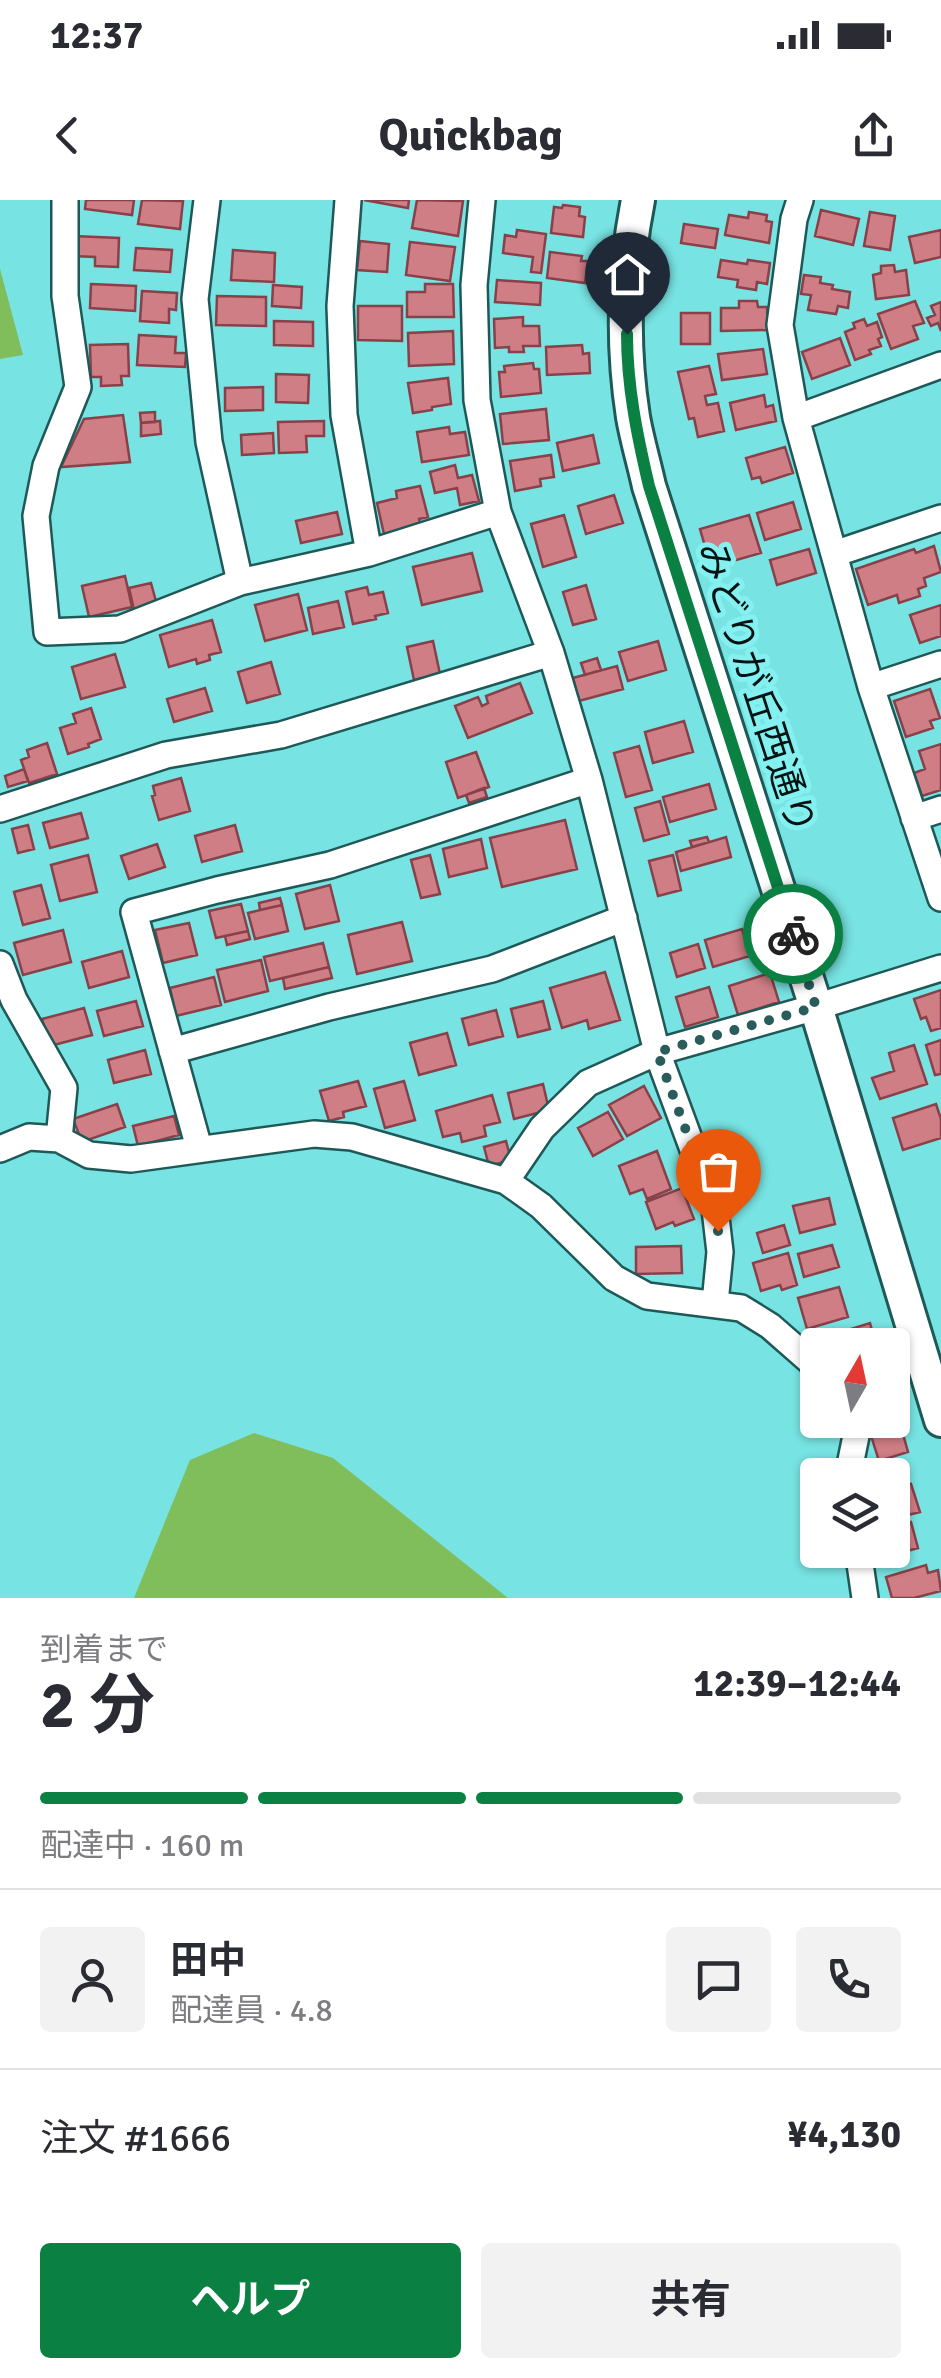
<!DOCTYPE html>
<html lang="ja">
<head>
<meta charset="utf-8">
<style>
  :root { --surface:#fff; --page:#f2f2f3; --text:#2b2b33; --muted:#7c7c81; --line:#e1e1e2; --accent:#0b8043 }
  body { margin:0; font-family:Signika,"Noto Sans JP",sans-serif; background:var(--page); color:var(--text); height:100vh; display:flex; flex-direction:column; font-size:38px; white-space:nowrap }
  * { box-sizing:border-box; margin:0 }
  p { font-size:32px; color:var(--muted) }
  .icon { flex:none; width:55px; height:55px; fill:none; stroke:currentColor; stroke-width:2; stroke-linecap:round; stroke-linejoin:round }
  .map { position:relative; height:1398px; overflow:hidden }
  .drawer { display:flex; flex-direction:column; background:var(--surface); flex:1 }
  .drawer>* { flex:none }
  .needle { width:65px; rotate:9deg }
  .tools { position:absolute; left:800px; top:1128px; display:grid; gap:20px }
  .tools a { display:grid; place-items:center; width:110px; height:110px; border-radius:10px; background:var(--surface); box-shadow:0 2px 8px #0004; font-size:50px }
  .pin { position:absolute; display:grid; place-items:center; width:85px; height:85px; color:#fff; margin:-102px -42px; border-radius:50% 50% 50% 0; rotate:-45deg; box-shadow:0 0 10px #0007 }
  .pin .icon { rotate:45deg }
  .courier { position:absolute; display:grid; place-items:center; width:100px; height:100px; margin:-50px; border:8px solid #0b8043; border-radius:50%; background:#fff; color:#222; box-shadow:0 2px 12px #0007 }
  .head em { font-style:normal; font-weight:700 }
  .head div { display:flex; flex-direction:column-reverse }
  .head { display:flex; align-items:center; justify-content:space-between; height:170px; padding:0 40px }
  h1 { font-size:65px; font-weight:700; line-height:75px }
  .bar { display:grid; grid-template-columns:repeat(4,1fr); gap:15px 10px; align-content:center; height:120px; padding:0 40px }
  .bar i { height:12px; border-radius:8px; background:var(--line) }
  .bar .current { background:var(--accent) }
  .bar p { grid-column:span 4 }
  .line { display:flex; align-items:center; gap:25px; padding:0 40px; border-top:2px solid var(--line) }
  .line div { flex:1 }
  .round { display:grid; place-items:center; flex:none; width:105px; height:105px; border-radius:10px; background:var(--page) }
  .primary-button { display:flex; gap:20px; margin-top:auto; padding:20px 40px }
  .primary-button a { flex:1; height:115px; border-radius:10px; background:var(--accent); color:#fff; font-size:40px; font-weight:700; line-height:115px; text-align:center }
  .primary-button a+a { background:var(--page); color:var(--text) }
  .status { display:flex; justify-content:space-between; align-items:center; height:70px; padding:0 50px; background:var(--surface); direction:ltr }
  .status svg { height:28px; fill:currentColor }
  header { display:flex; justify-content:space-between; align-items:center; height:130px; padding:0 40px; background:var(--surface); font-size:45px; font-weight:700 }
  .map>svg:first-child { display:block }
  .green { fill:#80bd5b }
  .building { fill:#ce7e84; stroke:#894048; stroke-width:2.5 }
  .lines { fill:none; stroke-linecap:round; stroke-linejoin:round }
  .minor-casing { stroke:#1e5958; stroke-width:30 }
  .tertiary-casing { stroke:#1e5958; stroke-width:38 }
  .minor { stroke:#fff; stroke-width:25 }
  .tertiary { stroke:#fff; stroke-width:32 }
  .done { stroke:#2a5c5b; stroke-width:10; stroke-dasharray:0 18 }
  .route { stroke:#0b8043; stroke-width:12 }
  .labels { text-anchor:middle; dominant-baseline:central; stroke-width:10; stroke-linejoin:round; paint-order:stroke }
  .street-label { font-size:38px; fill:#001313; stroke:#84f0ef }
</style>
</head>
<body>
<div class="status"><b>12:37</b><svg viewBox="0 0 49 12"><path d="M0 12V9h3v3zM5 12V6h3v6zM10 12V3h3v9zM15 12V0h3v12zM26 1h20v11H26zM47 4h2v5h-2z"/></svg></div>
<header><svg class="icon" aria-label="back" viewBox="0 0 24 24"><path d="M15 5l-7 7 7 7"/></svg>Quickbag<svg class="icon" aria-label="share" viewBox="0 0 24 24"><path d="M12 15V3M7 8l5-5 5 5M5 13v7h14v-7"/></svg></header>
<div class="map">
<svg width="941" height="1398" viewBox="0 0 941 1398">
  <rect width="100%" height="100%" fill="#77e3e2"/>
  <!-- green -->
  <path class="green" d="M0 69 23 155 0 159Z
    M254 1233 333 1258 508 1398H134L190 1260Z"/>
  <!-- building -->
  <path class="building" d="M86 0H134L132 15 85 9Z
    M142 0 183 1 180 29 138 24Z
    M364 0H409L408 8Z
    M417 0 463 1 458 36 412 28Z
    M563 5 580 7 579 16 585 17 583 37 551 33 554 7 562 8Z
    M821 10 859 19 853 45 815 36Z
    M749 12 767 15 766 21 772 22 769 43 725 35 729 15 748 18Z
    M870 12 895 16 890 50 864 46Z
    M684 24 718 29 715 48 681 43Z
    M517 30 546 34 541 73 531 72 533 57 503 53 505 35 516 37Z
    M941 30V57L915 63 909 37Z
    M73 36 119 38 118 67 95 66V57L72 56Z
    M360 41 389 44 387 72 357 70Z
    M410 42 455 47 450 81 406 75Z
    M136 48 172 50 170 72 134 70Z
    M233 50 275 53 274 82 231 80Z
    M550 52 582 56 581 61H588L585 83 547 78Z
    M721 60 747 64 748 60 770 63 767 84 757 82 756 90 737 87 738 80 718 77Z
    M894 65 895 72 906 70 909 95 876 99 873 75 881 73V66Z
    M804 75 821 77 820 83 833 85 832 89 850 92 848 108 838 106 836 114 808 110 811 95 801 94Z
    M497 80 541 83 540 105 495 102Z
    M91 84 136 86 135 111 90 108Z
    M425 84H453L454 117H407V92H425Z
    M273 85 302 87 301 108 272 106Z
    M142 91 177 93 176 110 169 109V123L140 121Z
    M217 96 266 97V126L216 125Z
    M739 101H757L758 107H767L768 130 721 131V108H739Z
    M915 101 924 123 913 126 918 139 891 149 878 114Z
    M941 102V131L938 123 931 126 927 118 935 115 931 106Z
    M358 106H402V141L358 140Z
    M681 113H710V144H681Z
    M523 117V126H539L540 146H523L524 152H509V147L495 148 494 119Z
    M864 119 867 126 877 122 882 137 878 139 881 146 869 150 871 154 855 160 845 132 855 128 853 123Z
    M274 121 313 122V146L274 145Z
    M453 131 454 164 409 166 408 133Z
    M139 135 176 137 175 153H186L185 167 137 165Z
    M840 138 850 165 812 179 802 152Z
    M128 144 129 176H121L122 185 101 186V177H91L90 145Z
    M582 145 583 154 589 153 590 173 547 175 546 147Z
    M763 149 767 174 722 180 718 154Z
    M533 163 534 169H539L541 193 501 197 499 172H505L504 166Z
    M709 166 716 194 705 196 707 205 718 203 724 231 698 237 694 218 689 219 678 172Z
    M276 174 309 175 308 203 276 202Z
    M448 178 451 204 432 207V210L413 213 408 183Z
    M263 187V210L225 211V188Z
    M764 195 766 207 773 205 776 221 736 230 730 203Z
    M546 209 549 240 503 244 500 214Z
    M155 212V222L141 223 140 213Z
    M123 215 130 262 61 267 84 219Z
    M160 221 161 234 141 236V223Z
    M324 221V236H306L307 252 279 253 278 222Z
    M449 227 450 234 465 232 469 255 422 262 417 232Z
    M273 233 274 253 242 255 241 235Z
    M593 235 599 263 563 271 557 243Z
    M785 247 793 273 762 283 760 277 752 279 746 258Z
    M551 255 554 277 540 279 541 286 515 291 510 261Z
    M455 265 458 278 472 275 479 301 460 305 457 288 435 293 430 272Z
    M420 286 428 317 419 319 421 326 384 334 377 303 397 298 396 291Z
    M614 295 623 323 586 334 578 306Z
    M793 302 801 329 765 340 757 313Z
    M337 312 342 334 301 343 296 321Z
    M564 315 576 357 543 367 531 324Z
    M749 315 761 353 726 363 724 356 709 360 700 329Z
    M934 346 941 372 924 378 926 386 918 389 920 396 899 403 897 395 868 405 856 369 914 349 916 353Z
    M809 349 816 373 777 385 770 360Z
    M472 353 482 391 422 405 413 367Z
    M125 376 132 407 89 417 82 386Z
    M151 383 157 405 134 410 129 388Z
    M586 385 596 419 573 425 563 392Z
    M367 387 369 395 383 392 388 413 375 416 376 419 353 424 346 392Z
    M298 394 307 430 265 441 255 405Z
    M338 401 344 427 313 434 308 408Z
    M941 405V436L920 443 910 415Z
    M212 420 221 452 209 455 210 460 197 464 196 459 169 467 160 435Z
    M433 441 440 474 414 480 407 447Z
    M658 441 666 470 628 481 619 452Z
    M115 454 125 487 81 499 72 467Z
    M597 458 601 470 585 475 581 463Z
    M271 462 280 494 247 503 238 472Z
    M617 466 623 489 579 501 573 478Z
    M520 483 532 513 468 538 455 506 478 497 482 506 488 503 486 496Z
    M205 488 212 511 174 522 167 499Z
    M930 489 940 518 930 521 933 528 906 537 894 501Z
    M91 508 101 539 88 544 89 547 68 554 60 528 76 523 73 514Z
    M684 521 693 552 653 563 645 532Z
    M47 543 57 574 29 583 21 560 29 557 27 550Z
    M941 544V590L922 596 914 573 925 569 919 551Z
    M639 546 652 590 626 597 614 553Z
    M476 552 489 587 458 598 446 562Z
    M24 569 28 581 8 587 5 576Z
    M181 578 190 611 159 620 152 596 155 595 153 586Z
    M709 584 716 609 670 622 663 597Z
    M484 588 487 597 469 603 466 595Z
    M660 601 669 634 644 641 635 608Z
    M81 613 88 638 50 648 43 623Z
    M565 620 577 669 502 687 490 638Z
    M28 625 34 649 18 653 12 629Z
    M235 625 242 651 202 662 195 636Z
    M707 637 709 642 692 647 690 641Z
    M726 637 731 657 681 671 676 652Z
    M481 639 487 668 449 677 443 649Z
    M157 644 165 667 129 679 121 656Z
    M88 655 97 692 60 701 51 665Z
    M430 655 440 694 421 698 411 660Z
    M673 655 681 690 658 696 649 661Z
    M41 685 50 718 23 725 14 692Z
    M330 685 339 721 305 729 296 694Z
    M280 698 282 705 260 710 259 703Z
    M241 704 248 731 216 738 209 711Z
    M282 705 288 731 255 739 248 713Z
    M402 722 412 761 357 774 348 735Z
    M189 723 197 755 163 763 155 730Z
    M742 729 750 756 713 767 705 740Z
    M63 730 71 762 23 775 14 743Z
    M248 731 250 739 227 745 225 736Z
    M323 743 329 767 270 781 264 757Z
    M698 744 705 768 677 777 670 753Z
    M122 751 129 777 89 788 82 762Z
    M261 760 268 791 225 802 217 770Z
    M329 767 332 778 285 789 283 778Z
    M605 772 620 820 589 829 587 820 562 828 550 788Z
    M770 773 779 802 738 815 729 786Z
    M214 777 221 805 176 816 170 788Z
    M709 787 718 817 685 827 676 797Z
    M941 790V828L931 831 926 817 921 819 914 799Z
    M136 801 143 826 104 836 97 811Z
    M543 801 550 829 518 837 511 809Z
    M84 808 92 835 50 846 42 819Z
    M496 810 503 836 469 845 462 819Z
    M447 833 456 865 419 875 410 843Z
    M941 840V874L935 875 926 845Z
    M914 845 927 884 880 899 872 878 894 871 889 853Z
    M145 850 151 874 114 883 108 860Z
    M358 881 366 906 343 912 344 917 329 921 320 891Z
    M404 881 415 920 385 928 374 889Z
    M543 884 549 910 514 919 508 893Z
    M644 886 661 918 627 936 609 905Z
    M492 895 500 922 484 926 486 936 462 942 460 933 443 937 436 911Z
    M117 904 125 927 82 942 73 919Z
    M936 904 941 919V938L903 950 893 918Z
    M608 912 623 939 593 956 578 928Z
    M174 916 179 935 138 946 133 926Z
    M506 941 511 960 489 966 484 947Z
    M657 951 671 989 647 999 643 989 630 994 619 966Z
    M682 988 694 1019 675 1026 673 1022 656 1029 646 1002Z
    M829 998 835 1024 800 1033 793 1006Z
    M784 1025 790 1045 763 1053 757 1033Z
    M832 1045 839 1067 804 1077 798 1054Z
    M681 1046 682 1073 636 1074V1047Z
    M788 1053 797 1085 782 1090 780 1085 761 1091 753 1063Z
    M839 1087 848 1117 807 1129 798 1098Z
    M870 1123 876 1145H844L841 1132Z
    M899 1220 908 1252 879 1261 869 1229Z
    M900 1278 903 1287 911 1284 920 1312 892 1319V1280Z
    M911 1322 918 1348 877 1359 874 1350H892V1327Z
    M926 1365 928 1373 938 1370 941 1391 914 1398H892L886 1377Z"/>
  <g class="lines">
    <defs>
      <path id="minor" d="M65 0V96L78 187 46 266 36 316 47 432 120 429 240 382 369 353 498 312
        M207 0 195 99 209 242 240 382
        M348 0 340 106 344 215 369 353
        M482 0 474 85 477 200 498 312 551 453 589 580 657 852 715 1009 720 1052 715 1103
        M800 0 794 19 780 125 796 218 871 487 941 698
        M796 218 941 165
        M834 354 941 318
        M871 487 941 464
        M0 609 166 555 281 535 551 453
        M914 618 941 609
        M0 764 14 800 64 888 59 939
        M172 851 329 807 492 769 624 718
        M199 948 134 712 217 690 330 665 589 580
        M0 949 29 937 59 939 89 955 131 959 314 934 352 937 506 981 541 1006 614 1078 647 1096 741 1108 770 1126 818 1168
        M506 981 542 928 588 883 657 852 816 807 941 768
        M848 1275 857 1231 856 1220
        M858 1350 865 1398"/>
      <path id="tertiary" d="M638 0C624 71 622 146 633 217 637 240 644 263 649 286L816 807 941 1220"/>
    </defs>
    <!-- minor casing -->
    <use href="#minor" class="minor-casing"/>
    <!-- tertiary casing -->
    <use href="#tertiary" class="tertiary-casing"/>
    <!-- minor -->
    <use href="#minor" class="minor"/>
    <!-- tertiary -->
    <use href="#tertiary" class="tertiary"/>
  </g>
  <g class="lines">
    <!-- done -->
    <path class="done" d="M718 1031 715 1009 657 852 816 807 793 734"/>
    <!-- route -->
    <path class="route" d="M627 134C627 186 637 235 649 286L793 734"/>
  </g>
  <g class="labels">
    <!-- street labels -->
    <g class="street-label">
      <text transform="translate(756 488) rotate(72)">みどりが丘西通り</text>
    </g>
  </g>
</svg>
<div class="tools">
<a><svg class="needle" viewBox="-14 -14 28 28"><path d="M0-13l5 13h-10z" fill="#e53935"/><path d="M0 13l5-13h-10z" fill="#7c7c81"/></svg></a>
<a><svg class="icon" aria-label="layers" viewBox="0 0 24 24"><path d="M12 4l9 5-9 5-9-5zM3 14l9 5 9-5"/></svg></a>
</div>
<div class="pin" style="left:718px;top:1031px;background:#ea580c"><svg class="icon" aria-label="bag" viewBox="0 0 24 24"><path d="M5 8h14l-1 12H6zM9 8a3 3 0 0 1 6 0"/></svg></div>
<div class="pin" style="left:627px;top:134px;background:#1f2937"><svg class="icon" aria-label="home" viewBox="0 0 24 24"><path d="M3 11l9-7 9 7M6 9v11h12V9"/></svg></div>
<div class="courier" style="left:793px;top:734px"><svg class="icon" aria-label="bike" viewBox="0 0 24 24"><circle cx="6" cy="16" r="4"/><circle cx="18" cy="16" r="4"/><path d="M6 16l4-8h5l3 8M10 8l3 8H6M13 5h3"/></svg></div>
</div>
<section class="drawer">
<div class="head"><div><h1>2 分</h1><p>到着まで</p></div><em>12:39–12:44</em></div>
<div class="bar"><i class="current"></i><i class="current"></i><i class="current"></i><i></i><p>配達中 · 160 m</p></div>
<div class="line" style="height:180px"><a class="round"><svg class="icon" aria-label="person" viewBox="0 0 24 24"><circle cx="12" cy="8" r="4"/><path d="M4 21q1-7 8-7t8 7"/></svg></a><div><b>田中</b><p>配達員 · 4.8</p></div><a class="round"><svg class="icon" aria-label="chat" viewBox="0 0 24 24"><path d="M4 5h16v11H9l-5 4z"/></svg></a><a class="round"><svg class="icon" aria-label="phone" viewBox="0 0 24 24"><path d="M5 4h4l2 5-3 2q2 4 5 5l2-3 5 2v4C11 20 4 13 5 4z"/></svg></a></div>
<div class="line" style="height:130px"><div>注文 #1666</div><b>¥4,130</b></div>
<div class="primary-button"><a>ヘルプ</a><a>共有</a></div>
</section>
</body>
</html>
